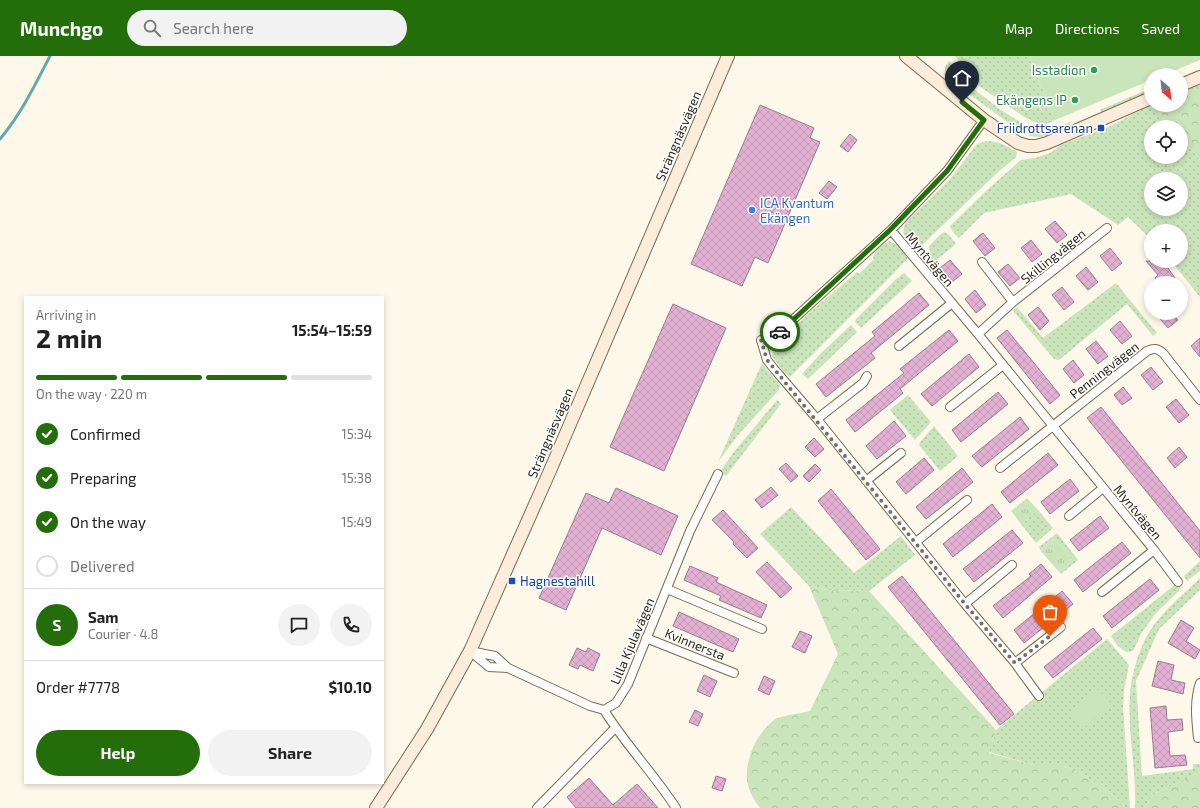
<!DOCTYPE html>
<html lang="en">
<head>
<meta charset="utf-8">
<style>
  :root { --surface:#fff; --page:#f2f2f2; --text:#222; --muted:#767676; --line:#e0e0e0; --accent:#246d0b }
  body { margin:0; font-family:"Exo 2",sans-serif; background:var(--page); color:var(--text); height:100vh; display:flex; flex-direction:column; font-size:15px; white-space:nowrap }
  * { box-sizing:border-box; margin:0 }
  p { font-size:13px; color:var(--muted) }
  .icon { flex:none; width:22px; height:22px; fill:none; stroke:currentColor; stroke-width:2; stroke-linecap:round; stroke-linejoin:round }
  .map { position:relative; flex:1; overflow:hidden }
  .panel { position:absolute; left:24px; top:240px; width:360px; height:488px; display:flex; flex-direction:column; background:var(--surface); border-radius:0px; box-shadow:0 2px 6px #0003 }
  .panel>* { flex:none }
  .needle { width:26px; rotate:152deg }
  .fabs { position:absolute; left:1144px; top:12px; display:grid; gap:8px }
  .fabs a { display:grid; place-items:center; width:44px; height:44px; border-radius:50%; background:var(--surface); box-shadow:0 2px 6px #0003; font-size:20px }
  .pin { position:absolute; display:grid; place-items:center; width:34px; height:34px; color:#fff; margin:-41px -17px; border-radius:50% 50% 50% 0; rotate:-45deg; box-shadow:0 0 4px #0007 }
  .pin .icon { rotate:45deg }
  .courier { position:absolute; display:grid; place-items:center; width:40px; height:40px; margin:-20px; border:3px solid #246d0b; border-radius:50%; background:#fff; color:#222; box-shadow:0 1px 5px #0007 }
  .summary em { font-style:normal; font-weight:700 }
  .summary div { display:flex; flex-direction:column-reverse }
  .summary { display:flex; align-items:center; justify-content:space-between; height:68px; padding:0 12px }
  h1 { font-size:26px; font-weight:700; line-height:30px }
  .bar { display:grid; grid-template-columns:repeat(4,1fr); gap:6px 4px; align-content:center; height:48px; padding:0 12px }
  .bar i { height:5px; border-radius:3px; background:var(--line) }
  .bar .active { background:var(--accent) }
  .bar p { grid-column:span 4 }
  .line { display:flex; align-items:center; gap:10px; padding:0 12px; border-top:1px solid var(--line) }
  .line div { flex:1 }
  .round { display:grid; place-items:center; flex:none; width:42px; height:42px; border-radius:21px; background:var(--page) }
  ol { padding:0 12px; list-style:none }
  li { display:flex; align-items:center; gap:12px; height:44px }
  li p { margin-inline-start:auto }
  li .icon { padding:4px; border-radius:50%; background:var(--accent); color:#fff; stroke-width:4 }
  li:last-child { color:var(--muted) }
  li i { width:22px; height:22px; border:2px solid var(--line); border-radius:50% }
  .primary-button { display:flex; gap:8px; margin-top:auto; padding:8px 12px }
  .primary-button a { flex:1; height:46px; border-radius:24px; background:var(--accent); color:#fff; font-size:16px; font-weight:700; line-height:46px; text-align:center }
  .primary-button a+a { background:var(--page); color:var(--text) }
  header { display:flex; align-items:center; gap:24px; box-sizing:border-box; height:56px; padding:0 20px; background:var(--accent); color:#fff }
  header strong { font-size:19px }
  nav { display:flex; gap:22px; margin-inline-start:auto; font-size:14px }
  .search { width:280px; height:36px; background:var(--page); display:flex; align-items:center; gap:10px; box-sizing:border-box; padding:0 14px; border-radius:22px; color:var(--muted); font-size:15px }
  .map>svg:first-child { display:block }
  .grass { fill:url(#grass-dots); fill-rule:evenodd }
  .forest { fill:url(#forest-crowns) }
  .park { fill:url(#park-tufts) }
  .garden { fill:#cae4bb }
  .lines { fill:none; stroke-linecap:round; stroke-linejoin:round }
  .stream { stroke:#62a8b1; stroke-width:3 }
  .building { fill:url(#building-cross-hatch); stroke:#997c90 }
  .street-casing { stroke:#796c4f; stroke-width:10 }
  .secondary-casing { stroke:#796c4f; stroke-width:14 }
  .street { stroke:#fff; stroke-width:8 }
  .secondary { stroke:#fbecdb; stroke-width:12 }
  .done { stroke:#757063; stroke-width:4; stroke-dasharray:0 7.2 }
  .route { stroke:#246d0b; stroke-width:5 }
  .leisure-dot { fill:#2e9e5b; stroke:#fff; stroke-width:1.5 }
  .transit-dot { fill:#1a4fb4; stroke:#fff; stroke-width:1.5 }
  .shop-dot { fill:#3f7fe0; stroke:#fff; stroke-width:1.5 }
  .labels { text-anchor:middle; dominant-baseline:central; stroke-width:3; stroke-linejoin:round; paint-order:stroke }
  .leisure-label { font-size:13px; fill:#27864d; stroke:#fff; text-anchor:end }
  .transit-label { font-size:13px; fill:#164399; stroke:#fff; text-anchor:end }
  .street-label { font-size:13px; fill:#2b261a; stroke:#fff }
  .shop-label { font-size:13px; fill:#366cbe; stroke:#fff; text-anchor:start }
</style>
</head>
<body>
<header>
<strong>Munchgo</strong>
<div class="search"><svg class="icon" aria-label="search" viewBox="0 0 24 24"><circle cx="10" cy="10" r="6"/><path d="M15 15l6 6"/></svg>Search here</div>
<nav><a>Map</a><a>Directions</a><a>Saved</a></nav>
</header>
<div class="map">
<svg width="1200" height="752" viewBox="0 0 1200 752">
  <defs>
    <pattern id="grass-dots" width="8" height="8" patternUnits="userSpaceOnUse"><rect width="8" height="8" fill="#cae4bb"/><path d="M2 2h.1M6 6h.1" fill="none" stroke="#aec3a0" stroke-width="1.8" stroke-linecap="round"/></pattern>
    <pattern id="forest-crowns" width="20" height="18" patternUnits="userSpaceOnUse"><rect width="20" height="18" fill="#cae4bb"/><path d="M2 6a3 3 0 1 1 6 0M12 15a3 3 0 1 1 6 0" fill="none" stroke="#aec3a0"/></pattern>
    <pattern id="park-tufts" width="24" height="20" patternUnits="userSpaceOnUse"><rect width="24" height="20" fill="#cae4bb"/><path d="M3 7l-1-3M5 7V3M7 7l1-3M15 17l-1-3M17 17v-4M19 17l1-3" fill="none" stroke="#aec3a0"/></pattern>
    <pattern id="building-cross-hatch" width="8" height="8" patternUnits="userSpaceOnUse"><rect width="8" height="8" fill="#e1b0d2"/><path d="M0 0l8 8M0 8l8-8" fill="none" stroke="#c197b4"/></pattern>
  </defs>
  <rect width="100%" height="100%" fill="#fef8eb"/>
  <!-- grass -->
  <path class="grass" d="M955 0H1029L1055 64 1043 70 1026 62 979 30Z
    M949 5 971 31 1001 54 1023 68 1022 77 945 20V11Z
    M1151 32V35L1101 56 1100 54Z
    M1151 49H1153L1172 71H1151V101H1181V81L1200 104V241L1171 205H1181V175H1151V183L1128 161 1118 169 1071 138 984 157 959 182 952 175 950 170 987 134 1021 104 1035 102 1050 97 1061 89 1108 71ZM1151 123H1181V153H1151Z
    M1070 66 1071 69 1042 81 1029 80 1032 73 1046 77Z
    M986 85C999 85 1007 90 1017 96L1016 101 998 116 918 193 915 192 903 177 905 167 950 123 977 88Z
    M945 176 950 180 956 188 929 210 930 197 929 190 941 178Z
    M889 185 898 189 908 202 897 214 790 321 784 317 772 300 774 292 811 255 857 216 859 218 874 203 873 201 878 191Z
    M904 217 912 225 861 272 855 266 856 263 896 223Z
    M1116 227 1157 277 1153 280 1127 248 1059 304 1054 303 1013 255 1017 251 1043 282Z
    M851 269 857 276 808 323 802 318 821 297Z
    M762 307 780 329 779 334 738 379 718 406Z
    M908 339 931 366 915 384 890 354Z
    M777 344 781 348 726 420 720 416 733 397Z
    M934 370 958 400 940 415 919 389 920 386Z
    M791 451 854 517 901 480 915 499 869 535 827 534 809 530 760 478Z
    M1038 454 1053 472 1036 487 1021 468Z
    M1057 477 1078 504 1061 518 1059 516 1072 504 1055 483 1041 495 1039 491Z
    M1200 505V515L1187 525 1184 520Z
    M1200 522V534L1159 573 1136 625 1142 720 1193 713V708H1200V715L1184 724 1152 739 1145 752H1135C1137 698 1119 650 1139 598 1142 591 1144 584 1148 578 1161 556 1182 540 1200 522Z
    M1177 527 1180 531 1179 535 1156 557 1142 576 1133 595 1126 596 1117 589 1111 580Z
    M1107 583 1129 609 1124 635 1123 650 1130 752H1123L1124 747 1082 718 1061 709H1034L989 696 996 674Z"/>
  <!-- forest -->
  <path class="forest" d="M1200 28V104L1181 81V71H1172L1153 49H1181V36Z
    M809 530 827 534 869 535 996 674 989 697 1034 709H1061L1082 718 1124 747 1123 752H760C754 744 748 734 747 724 745 703 757 677 774 664 780 660 802 657 810 655L838 598Z
    M1200 715V752H1145L1152 739 1184 724Z"/>
  <!-- park -->
  <path class="park" d="M1027 442 1038 454 1021 468 1011 455Z
    M1055 483 1072 504 1059 516 1041 495Z"/>
  <!-- garden -->
  <path class="garden" d="M1029 0H1200V4L1164 19H1151V24L1055 64Z
    M1098 633 1111 647 1083 673 1070 658Z"/>
  <g class="lines">
    <!-- stream -->
    <path class="stream" d="M0 83C21 58 35 29 50 0"/>
  </g>
  <!-- building -->
  <path class="building" d="M760 49 814 72 810 82 820 86 768 207 755 201 742 230 691 208Z
    M850 78 857 84 848 96 840 90Z
    M829 125 837 131 827 143 819 137Z
    M1055 165 1067 179 1057 187 1045 173Z
    M983 177 995 192 985 200 973 185Z
    M1031 184 1042 198 1032 206 1021 192Z
    M1110 192 1122 207 1112 215 1100 200Z
    M950 204 962 218 952 226 940 212Z
    M1146 205H1163L1175 222 1169 227H1159L1155 222 1158 219Z
    M1008 208 1020 222 1010 230 998 216Z
    M1086 211 1098 226 1088 234 1076 220Z
    M1062 231 1074 246 1064 254 1052 239Z
    M975 234 986 249 976 257 965 243Z
    M919 237 929 249 871 297 875 302 826 341 816 328 875 280 872 276Z
    M673 248 726 272 664 415 610 391Z
    M1038 251 1049 265 1040 274 1028 259Z
    M1155 257H1172L1178 264 1168 272Z
    M1120 265 1132 280 1122 288 1110 274Z
    M949 274 958 285 900 333 903 337 855 376 846 364 904 317 900 313Z
    M1007 274 1060 339 1050 348 997 282Z
    M1200 282V301L1191 290Z
    M1096 285 1108 300 1098 308 1086 293Z
    M969 298 979 311 932 350 921 338Z
    M1073 304 1084 319 1074 327 1063 313Z
    M1151 311 1163 326 1153 334 1141 319Z
    M1123 331 1132 342 1122 349 1114 339Z
    M998 336 1008 348 961 386 952 374Z
    M1176 343 1189 359 1179 367 1166 351Z
    M1101 351 1200 475V502L1087 362Z
    M1020 361 1029 373 982 411 972 400Z
    M894 365 906 380 877 403 866 390Z
    M814 382 824 393 815 401 805 391Z
    M1179 391 1187 401 1175 412 1167 402Z
    M1048 397 1058 409 1010 447 1001 436Z
    M924 402 934 414 906 438 896 426Z
    M786 407 798 420 791 426 779 413Z
    M815 408 821 414 809 426 803 420Z
    M962 412 973 426 926 463 916 451Z
    M1070 423 1079 435 1050 458 1041 446Z
    M771 431 778 439 762 452 755 444Z
    M616 432 678 460 661 499 602 472 566 554 539 542 586 437 609 447Z
    M831 433 880 493 866 504 818 445Z
    M992 448 1002 461 953 501 943 488Z
    M723 454 758 492 747 502 733 488 734 486 712 464Z
    M1100 460 1109 472 1079 495 1070 484Z
    M1012 474 1023 487 974 526 963 513Z
    M1122 486 1131 497 1083 536 1074 524Z
    M767 506 792 532 781 542 756 516Z
    M1041 508 1052 521 1003 562 993 550 1031 520 1029 518Z
    M690 510 718 522 716 526 767 549 761 562 719 544 721 540 684 524Z
    M902 520 1014 658 1000 669 888 531Z
    M1150 523 1159 534 1112 572 1103 560Z
    M1062 535 1073 548 1024 587 1014 574Z
    M679 556 739 583 733 596 673 570Z
    M1181 564 1194 572 1186 585 1200 594 1195 603 1168 587Z
    M1093 572 1102 583 1053 622 1044 611Z
    M800 575 812 580 805 597 792 591Z
    M577 592 586 596 588 592 600 598 593 615 580 609 578 613 569 609Z
    M1158 605 1174 609 1171 624 1185 627 1183 638 1152 630Z
    M704 619 717 625 710 641 697 635Z
    M764 620 775 625 769 639 758 634Z
    M1166 650 1167 664 1182 663 1183 674 1168 676 1170 700 1185 699 1187 709 1155 712 1150 652Z
    M695 654 703 658 698 670 689 666Z
    M716 720 726 723 722 735 712 732Z
    M589 722 613 749 637 728 658 752H576L567 741Z"/>
  <g class="lines">
    <defs>
      <path id="street" d="M984 64 947 115 891 174 774 281 768 283 761 284 767 304 775 314 817 363 965 548 1015 607 1039 640
        M891 174 978 278 1154 494 1178 526
        M982 206 1013 246
        M978 278 1013 246 1107 172
        M899 290 952 247
        M950 351 1003 309
        M817 363 863 327 867 320
        M1000 412 1147 295C1154 292 1157 292 1163 297L1200 344
        M866 425 901 397
        M1069 460 1103 432
        M916 486 967 444
        M667 533 762 573
        M1102 536 1154 494
        M965 548 1012 509
        M646 582 734 617
        M470 595 495 600 508 612 590 650 604 654 616 647 628 628 690 475 718 418
        M471 596 489 611 508 612
        M1015 607 1061 571
        M604 654C625 688 654 718 676 752
        M1198 682C1196 663 1194 645 1200 627
        M537 752 615 672"/>
      <path id="secondary" d="M906 0 984 64 1018 87 1028 90H1036L1047 87 1151 42
        M1181 29 1200 21
        M376 752 427 673 470 595 549 417 728 0"/>
    </defs>
    <!-- street casing -->
    <use href="#street" class="street-casing"/>
    <!-- secondary casing -->
    <use href="#secondary" class="secondary-casing"/>
    <!-- street -->
    <use href="#street" class="street"/>
    <!-- secondary -->
    <use href="#secondary" class="secondary"/>
  </g>
  <g class="lines">
    <!-- done -->
    <path class="done" d="M780 276C774 281 770 283 761 284L767 304 965 548 1015 607 1050 580"/>
    <!-- route -->
    <path class="route" d="M780 276 890 174 947 115 984 64 962 46"/>
  </g>
  <!-- markers -->
  <g class="leisure-dot">
    <circle cx="1094" cy="14" r="4"/>
    <circle cx="1075" cy="44" r="4"/>
  </g>
  <g class="transit-dot">
    <rect x="1097" y="68" width="8" height="8" rx="2"/>
    <rect x="508" y="521" width="8" height="8" rx="2"/>
  </g>
  <circle class="shop-dot" cx="752" cy="154" r="4"/>
  <g class="labels">
    <!-- leisure labels -->
    <g class="leisure-label">
      <text x="1086" y="14">Isstadion</text>
      <text x="1067" y="44">Ekängens IP</text>
    </g>
    <!-- transit labels -->
    <g class="transit-label">
      <text x="1093" y="72">Friidrottsarenan</text>
      <text x="520" y="525" text-anchor="start">Hagnestahill</text>
    </g>
    <!-- street labels -->
    <g class="street-label">
      <text transform="translate(678 80) rotate(-67)">Strängnäsvägen</text>
      <text transform="translate(1053 200) rotate(-39)">Skillingvägen</text>
      <text transform="translate(930 203) rotate(50)">Myntvägen</text>
      <text transform="translate(1104 314) rotate(-38)">Penningvägen</text>
      <text transform="translate(550 377) rotate(-67)">Strängnäsvägen</text>
      <text transform="translate(1138 456) rotate(50)">Myntvägen</text>
      <text transform="translate(632 585) rotate(-67)">Lilla Kjulavägen</text>
      <text transform="translate(695 588) rotate(22)">Kvinnersta</text>
    </g>
    <!-- shop labels -->
    <g class="shop-label">
      <text x="760" y="147">ICA Kvantum<tspan x="760" dy="15">Ekängen</tspan></text>
    </g>
  </g>
</svg>
<div class="fabs">
<a><svg class="needle" viewBox="-14 -14 28 28"><path d="M0-13l5 13h-10z" fill="#e53935"/><path d="M0 13l5-13h-10z" fill="#767676"/></svg></a>
<a><svg class="icon" aria-label="locate" viewBox="0 0 24 24"><circle cx="12" cy="12" r="6"/><path d="M12 2v4M12 18v4M2 12h4M18 12h4"/></svg></a>
<a><svg class="icon" aria-label="layers" viewBox="0 0 24 24"><path d="M12 4l9 5-9 5-9-5zM3 14l9 5 9-5"/></svg></a>
<a>+</a>
<a>−</a>
</div>
<div class="pin" style="left:1050px;top:580px;background:#ea580c"><svg class="icon" aria-label="bag" viewBox="0 0 24 24"><path d="M5 8h14l-1 12H6zM9 8a3 3 0 0 1 6 0"/></svg></div>
<div class="pin" style="left:962px;top:46px;background:#1f2937"><svg class="icon" aria-label="home" viewBox="0 0 24 24"><path d="M3 11l9-7 9 7M6 9v11h12V9"/></svg></div>
<div class="courier" style="left:780px;top:276px"><svg class="icon" aria-label="car" viewBox="0 0 24 24"><path d="M5 17H2v-5l4-1 3-4h7l3 4 3 1v5h-3M9 17h6M6 11h13"/><circle cx="7" cy="17" r="2"/><circle cx="17" cy="17" r="2"/></svg></div>
<section class="panel">
<div class="summary"><div><h1>2 min</h1><p>Arriving in</p></div><em>15:54–15:59</em></div>
<div class="bar"><i class="active"></i><i class="active"></i><i class="active"></i><i></i><p>On the way · 220 m</p></div>
<ol>
<li><svg class="icon" aria-label="check" viewBox="0 0 24 24"><path d="M5 12l5 5 9-10"/></svg>Confirmed<p>15:34</p></li>
<li><svg class="icon" aria-label="check" viewBox="0 0 24 24"><path d="M5 12l5 5 9-10"/></svg>Preparing<p>15:38</p></li>
<li><svg class="icon" aria-label="check" viewBox="0 0 24 24"><path d="M5 12l5 5 9-10"/></svg>On the way<p>15:49</p></li>
<li><i></i>Delivered</li>
</ol>
<div class="line" style="height:72px"><b class="round" style="background:var(--accent);color:#fff">S</b><div><b>Sam</b><p>Courier · 4.8</p></div><a class="round"><svg class="icon" aria-label="chat" viewBox="0 0 24 24"><path d="M4 5h16v11H9l-5 4z"/></svg></a><a class="round"><svg class="icon" aria-label="phone" viewBox="0 0 24 24"><path d="M5 4h4l2 5-3 2q2 4 5 5l2-3 5 2v4C11 20 4 13 5 4z"/></svg></a></div>
<div class="line" style="height:52px"><div>Order #7778</div><b>$10.10</b></div>
<div class="primary-button"><a>Help</a><a>Share</a></div>
</section>
</div>
</body>
</html>
